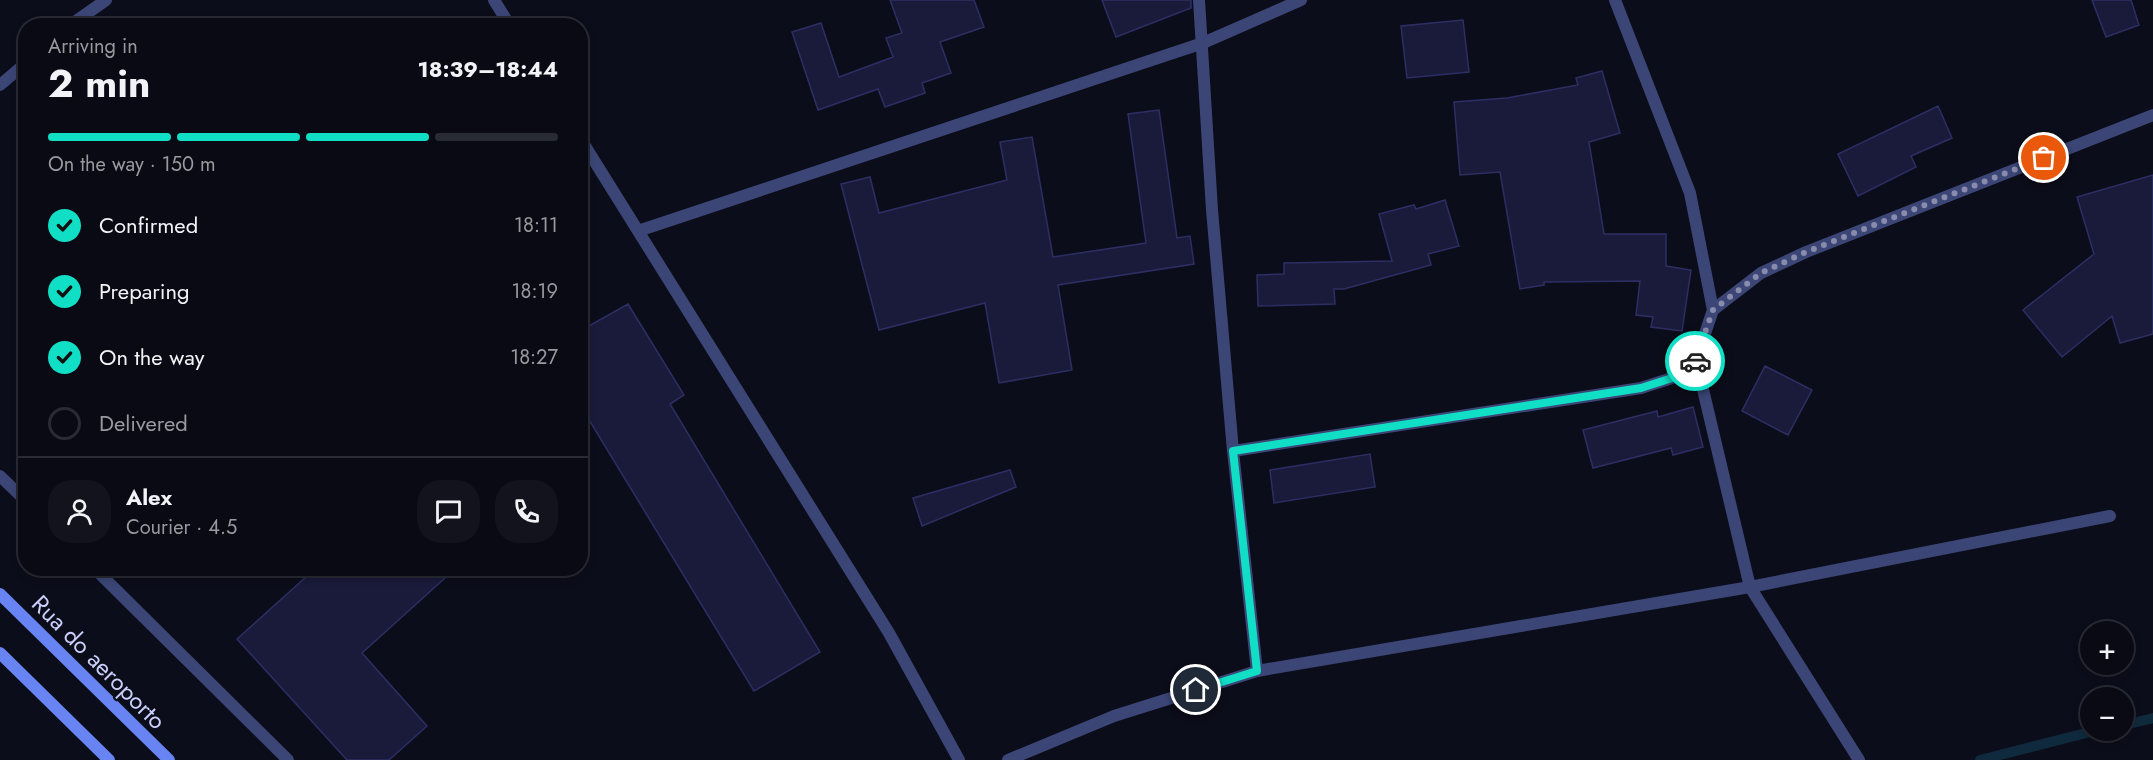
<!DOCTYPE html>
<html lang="en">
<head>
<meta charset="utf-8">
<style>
  :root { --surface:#090a14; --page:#12131d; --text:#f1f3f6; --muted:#999aa0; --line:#292b34; --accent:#11dfc5 }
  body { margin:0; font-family:Jost,sans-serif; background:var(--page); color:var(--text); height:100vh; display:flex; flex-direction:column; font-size:22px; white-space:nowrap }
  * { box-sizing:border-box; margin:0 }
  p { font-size:20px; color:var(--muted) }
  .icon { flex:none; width:33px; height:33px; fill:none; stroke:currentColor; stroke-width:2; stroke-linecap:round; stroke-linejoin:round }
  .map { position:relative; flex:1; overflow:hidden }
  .panel { position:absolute; left:18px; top:18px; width:570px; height:558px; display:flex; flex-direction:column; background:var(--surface); border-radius:24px; box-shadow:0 3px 9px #0003,0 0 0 2px var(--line) }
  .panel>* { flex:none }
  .buttons { position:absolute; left:2080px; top:621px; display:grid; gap:12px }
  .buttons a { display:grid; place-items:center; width:54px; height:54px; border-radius:50%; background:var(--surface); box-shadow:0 3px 9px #0003,0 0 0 2px var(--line); font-size:30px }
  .pin { position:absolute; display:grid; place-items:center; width:51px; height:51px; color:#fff; margin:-26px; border:3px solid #fff; border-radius:50%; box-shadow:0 2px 6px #0007 }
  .courier { position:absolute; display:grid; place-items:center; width:60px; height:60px; margin:-30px; border:4px solid #11dfc5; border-radius:50%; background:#fff; color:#222; box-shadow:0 2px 8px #0007 }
  .overview em { font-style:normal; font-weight:700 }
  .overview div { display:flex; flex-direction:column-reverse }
  .overview { display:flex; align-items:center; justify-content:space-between; height:102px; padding:0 30px }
  h1 { font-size:39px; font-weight:700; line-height:45px }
  .bar { display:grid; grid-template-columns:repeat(4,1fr); gap:9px 6px; align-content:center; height:72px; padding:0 30px }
  .bar i { height:8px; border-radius:4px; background:var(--line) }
  .bar .current { background:var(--accent) }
  .bar p { grid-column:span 4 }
  .line { display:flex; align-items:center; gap:15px; padding:0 30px; border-top:2px solid var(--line) }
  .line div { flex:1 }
  .round { display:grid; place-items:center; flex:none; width:63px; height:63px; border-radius:24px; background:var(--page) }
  ol { padding:0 30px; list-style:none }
  li { display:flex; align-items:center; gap:18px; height:66px }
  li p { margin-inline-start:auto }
  li .icon { padding:6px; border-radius:50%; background:var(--accent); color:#111; stroke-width:4 }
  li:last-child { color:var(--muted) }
  li i { width:33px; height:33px; border:3px solid var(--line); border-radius:50% }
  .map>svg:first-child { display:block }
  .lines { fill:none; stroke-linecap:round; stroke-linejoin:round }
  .stream { stroke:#0f2a3c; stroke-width:10 }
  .building { fill:#1a1a3a; stroke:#2d2f64; stroke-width:1.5 }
  .service { stroke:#3b4676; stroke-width:12 }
  .minor { stroke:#3b4676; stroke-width:12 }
  .secondary { stroke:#6884f3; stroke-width:12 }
  .done { stroke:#888bac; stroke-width:6; stroke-dasharray:0 10.8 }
  .route { stroke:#11dfc5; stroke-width:8 }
  .labels { text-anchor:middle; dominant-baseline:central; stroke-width:4.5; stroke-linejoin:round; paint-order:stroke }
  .street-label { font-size:24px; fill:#cacffb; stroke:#0c0d1a }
</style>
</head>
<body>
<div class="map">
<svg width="2153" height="760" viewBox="0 0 2153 760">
  <rect width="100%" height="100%" fill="#0c0d1a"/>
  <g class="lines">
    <!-- stream -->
    <path class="stream" d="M2124 725 2153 718
      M1980 760 2098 730"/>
  </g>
  <!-- building -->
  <path class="building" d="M890 0H974L984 27 940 42 951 73 922 83 925 93 885 107 878 89 818 110 792 32 821 23 839 77 893 57 886 38 902 33Z
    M1102 0H1191V8L1116 37Z
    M2092 0H2131L2139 25 2106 37Z
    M1463 20 1469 72 1407 78 1401 26Z
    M1602 71 1620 133 1589 142 1604 234H1666V266L1691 270 1682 331 1651 327 1653 317 1636 315 1640 281 1544 282V285L1520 289 1500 172 1460 175 1454 102 1507 98 1578 85 1576 78Z
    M1938 106 1952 138 1911 156 1916 167 1858 196 1838 154Z
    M1159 110 1177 238 1190 236 1194 264 1058 285 1072 370 999 383 985 303 879 330 841 184 870 177 879 213 1007 180 1000 142 1032 137 1053 257 1146 243 1128 114Z
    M2153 175V334L2120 343 2112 316 2062 357 2023 310 2094 254 2077 197Z
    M1445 200 1459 246 1428 254 1431 265 1344 289H1334L1335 304 1258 306 1257 275 1284 274V263L1392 261 1379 214 1414 205 1416 209Z
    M628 304 684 395 670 404 820 652 754 691 580 405V331Z
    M1765 366 1812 390 1788 435 1742 411Z
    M1693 407 1703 447 1673 455 1671 448 1593 468 1583 430 1657 411 1658 417Z
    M1370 454 1375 487 1274 503 1270 470Z
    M1010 470 1016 487 922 526 913 498Z
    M316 568H456L362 653 427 726 389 760H347L237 639Z"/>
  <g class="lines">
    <!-- service -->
    <path class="service" d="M1750 587 1859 760"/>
    <!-- minor -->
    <path class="minor" d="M494 0 510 26
      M1199 0 1212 210 1233 451 1257 671
      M1615 0 1690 193 1713 310
      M69 26 106 0
      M0 85 26 63
      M580 138 889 633 959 760
      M638 231 1203 43 1301 0
      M1696 360 1750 587
      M1233 451 1641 388 1672 378 1696 360 1713 310 1761 273 1806 252 2153 115
      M0 476 26 501
      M94 568 288 760
      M1008 760 1114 716 1257 671 1750 587 2110 516"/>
    <!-- secondary -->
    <path class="secondary" d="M0 594 169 760
      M0 653 109 760"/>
  </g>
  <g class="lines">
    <!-- done -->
    <path class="done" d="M1695 361 1713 310 1761 273 1806 252 2044 158"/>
    <!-- route -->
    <path class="route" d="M1196 690 1257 671 1233 451 1641 388 1672 378 1695 361"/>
  </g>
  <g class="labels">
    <!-- street labels -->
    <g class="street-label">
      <text transform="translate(99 662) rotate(45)">Rua do aeroporto</text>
    </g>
  </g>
</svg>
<div class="buttons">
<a>+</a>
<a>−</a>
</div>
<div class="pin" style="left:2044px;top:158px;background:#ea580c"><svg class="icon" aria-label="bag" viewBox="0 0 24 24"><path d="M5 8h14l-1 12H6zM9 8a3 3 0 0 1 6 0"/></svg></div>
<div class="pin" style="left:1196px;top:690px;background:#1f2937"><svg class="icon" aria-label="home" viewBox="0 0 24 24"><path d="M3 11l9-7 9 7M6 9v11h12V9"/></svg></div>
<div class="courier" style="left:1695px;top:361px"><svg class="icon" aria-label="car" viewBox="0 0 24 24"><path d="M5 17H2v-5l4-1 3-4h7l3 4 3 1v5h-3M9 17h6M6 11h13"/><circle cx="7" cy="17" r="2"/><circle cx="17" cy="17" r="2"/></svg></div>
<section class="panel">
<div class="overview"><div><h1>2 min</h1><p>Arriving in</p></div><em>18:39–18:44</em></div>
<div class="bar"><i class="current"></i><i class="current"></i><i class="current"></i><i></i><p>On the way · 150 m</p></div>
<ol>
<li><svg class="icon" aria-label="check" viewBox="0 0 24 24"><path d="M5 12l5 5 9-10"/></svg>Confirmed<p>18:11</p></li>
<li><svg class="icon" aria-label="check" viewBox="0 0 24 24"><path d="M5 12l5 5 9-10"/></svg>Preparing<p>18:19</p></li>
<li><svg class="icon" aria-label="check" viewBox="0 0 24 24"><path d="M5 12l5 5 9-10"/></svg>On the way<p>18:27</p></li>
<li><i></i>Delivered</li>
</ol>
<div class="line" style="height:108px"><a class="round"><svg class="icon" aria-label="person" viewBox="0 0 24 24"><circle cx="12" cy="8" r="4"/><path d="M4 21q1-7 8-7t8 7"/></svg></a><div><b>Alex</b><p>Courier · 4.5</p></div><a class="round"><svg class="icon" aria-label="chat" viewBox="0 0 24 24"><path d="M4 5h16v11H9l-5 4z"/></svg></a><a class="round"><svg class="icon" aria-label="phone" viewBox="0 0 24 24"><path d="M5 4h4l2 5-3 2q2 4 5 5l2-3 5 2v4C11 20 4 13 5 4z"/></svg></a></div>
</section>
</div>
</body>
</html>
